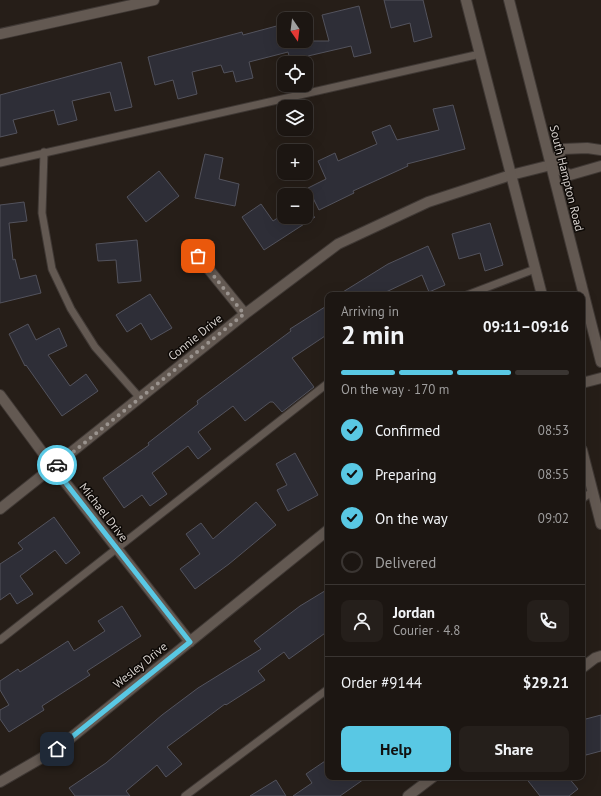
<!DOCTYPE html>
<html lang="en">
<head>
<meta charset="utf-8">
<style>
  :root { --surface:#1c1612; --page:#251f1b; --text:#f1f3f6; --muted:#a09f9f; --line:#3a3532; --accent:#59c8e4 }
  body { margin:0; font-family:"PT Sans",sans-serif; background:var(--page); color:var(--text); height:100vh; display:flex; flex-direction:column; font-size:15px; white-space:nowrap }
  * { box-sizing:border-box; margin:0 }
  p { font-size:13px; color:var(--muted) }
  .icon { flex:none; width:22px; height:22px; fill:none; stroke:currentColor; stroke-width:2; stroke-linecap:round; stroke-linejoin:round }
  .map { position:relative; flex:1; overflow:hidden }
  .panel { position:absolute; left:325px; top:292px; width:260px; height:488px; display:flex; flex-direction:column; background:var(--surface); border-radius:8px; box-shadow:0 4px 16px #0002,0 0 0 1px var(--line) }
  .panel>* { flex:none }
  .needle { width:26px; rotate:166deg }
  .tools { position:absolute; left:277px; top:12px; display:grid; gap:8px }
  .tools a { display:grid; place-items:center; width:36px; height:36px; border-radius:8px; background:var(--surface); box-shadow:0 4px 16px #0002,0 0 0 1px var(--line); font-size:20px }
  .pin { position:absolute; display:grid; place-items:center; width:34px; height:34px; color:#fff; margin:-17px; border-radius:8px; box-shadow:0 2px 6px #0006 }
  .courier { position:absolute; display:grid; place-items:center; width:40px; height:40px; margin:-20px; border:3px solid #59c8e4; border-radius:50%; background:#fff; color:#222; box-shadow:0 1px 5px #0007 }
  .summary em { font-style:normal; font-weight:700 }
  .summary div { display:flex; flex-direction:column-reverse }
  .summary { display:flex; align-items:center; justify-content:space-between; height:68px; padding:0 16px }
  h1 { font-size:26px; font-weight:700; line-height:30px }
  .bar { display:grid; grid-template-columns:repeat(4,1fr); gap:6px 4px; align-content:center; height:48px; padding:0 16px }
  .bar i { height:5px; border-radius:3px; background:var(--line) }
  .bar .selected { background:var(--accent) }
  .bar p { grid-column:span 4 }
  .line { display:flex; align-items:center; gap:10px; padding:0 16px; border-top:1px solid var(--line) }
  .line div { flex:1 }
  .round { display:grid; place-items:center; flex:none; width:42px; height:42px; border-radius:8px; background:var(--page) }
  ol { padding:0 16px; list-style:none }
  li { display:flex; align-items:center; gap:12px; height:44px }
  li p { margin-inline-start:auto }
  li .icon { padding:4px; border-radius:50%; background:var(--accent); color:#111; stroke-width:4 }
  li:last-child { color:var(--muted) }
  li i { width:22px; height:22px; border:2px solid var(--line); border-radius:50% }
  .cta { display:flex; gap:8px; margin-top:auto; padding:8px 16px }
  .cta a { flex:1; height:46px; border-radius:8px; background:var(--accent); color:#111; font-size:16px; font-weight:700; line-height:46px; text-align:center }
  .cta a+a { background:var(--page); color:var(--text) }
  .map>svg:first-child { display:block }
  .building { fill:#2e2e37; stroke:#53535d }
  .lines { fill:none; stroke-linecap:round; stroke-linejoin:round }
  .lane-casing { stroke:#3f3834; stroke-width:9 }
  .street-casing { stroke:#3f3834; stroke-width:12 }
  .secondary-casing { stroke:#3f3834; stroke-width:12 }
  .lane { stroke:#635952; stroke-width:7 }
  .street { stroke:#635952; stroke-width:10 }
  .secondary { stroke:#635952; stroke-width:10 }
  .done { stroke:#9a938e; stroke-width:4; stroke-dasharray:0 7.2 }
  .route { stroke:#59c8e4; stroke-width:5 }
  .labels { text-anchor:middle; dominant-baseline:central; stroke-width:3; stroke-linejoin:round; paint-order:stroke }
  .street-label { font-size:12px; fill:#d8d2ce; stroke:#0d0906 }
</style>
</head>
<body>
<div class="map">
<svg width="601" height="796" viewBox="0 0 601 796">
  <rect width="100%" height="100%" fill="#261e18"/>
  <!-- building -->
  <path class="building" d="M384 0H423L432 37 414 42 410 23 391 28Z
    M359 6 371 53 354 57 351 46 308 56 310 63H291L288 52 249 62 253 78 236 82 233 71 224 73 221 65 192 72 197 94 178 99 173 80 155 85 148 57 242 32 243 35 284 24V41H329L322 15Z
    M121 62 132 107 115 111 110 92 72 101 77 120 58 125 54 110 13 120 17 133 0 137V95Z
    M453 105 465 149 407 164 408 166 353 191 354 193 319 210 308 188 326 179 318 161 335 153 338 161 377 144 372 132 390 125 397 140 439 130 433 109Z
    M205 154 223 158 219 179 239 184 235 206 195 198Z
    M159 171 179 196 146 222 127 197Z
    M24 202 27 221 9 223 13 260 15 259 20 279 36 275 41 293 0 303V205Z
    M261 204 273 221 279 217H315L264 250 242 217Z
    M490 223 503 265 485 271 480 253 459 259 452 234Z
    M137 240 141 281 118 283 116 260 98 261 96 244Z
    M428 246 445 285 429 292 422 275 386 292 388 295H338L388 264Z
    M150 294 172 328 151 340 141 323 127 332 116 315Z
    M328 305V334L292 358 314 387 282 412 273 402H270L245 421 233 406 198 432 211 449 198 459 188 446 152 473 167 494 150 506 142 495 124 508 103 478 149 445 148 443 198 404 197 401 291 331 290 329Z
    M28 324 36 340 59 328 67 346 48 355 70 386 86 374 98 391 62 416 26 365 25 366 9 334Z
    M295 453 318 495 288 511 277 490 287 485 276 464Z
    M256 502 276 525 229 564 195 589 180 569 200 554 186 534 201 523 213 539Z
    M54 517 80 553 66 564 55 550 20 576 33 594 17 604 10 593 0 600V564L23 549 18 543Z
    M328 589V631L289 659 284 652 258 671 265 680 226 705 225 704 167 747 182 764 166 777 157 765 126 791 130 796H75L69 788 106 763 162 715 198 688 261 649 254 641 300 606Z
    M122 606 141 636 87 671 90 675 42 706 44 710 9 732 0 719V710L9 705 0 690V681L18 669 20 672 68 641 74 651 105 631 98 621Z
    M601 715V751L586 755 582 741V720Z
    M328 759V777H367L340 796H293L312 783 306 774Z
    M525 777H568L578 789 569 796H540Z
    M276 780 286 796H250Z"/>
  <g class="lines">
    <defs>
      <path id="lane" d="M44 152 42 213 52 269 71 309 95 347 140 398
        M0 163 480 54
        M467 295 535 269
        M582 499 593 491
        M0 640 328 383
        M185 796 328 689"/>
      <path id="street" d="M0 34 154 0
        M551 165 563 149 587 148 601 150
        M551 165 570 175 601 166
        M198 256 245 314
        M582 383 601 378
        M0 395 54 468 190 642
        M0 509 245 314 338 244 428 202 511 175 551 165
        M582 668 595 658 601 656
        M0 782 57 749 328 530
        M408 796 433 777"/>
      <path id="secondary" d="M466 0 542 295
        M509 0 601 362
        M582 450 601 524"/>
    </defs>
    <!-- lane casing -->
    <use href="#lane" class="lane-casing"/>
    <!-- street casing -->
    <use href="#street" class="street-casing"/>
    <!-- secondary casing -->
    <use href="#secondary" class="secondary-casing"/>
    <!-- lane -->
    <use href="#lane" class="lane"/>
    <!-- street -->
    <use href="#street" class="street"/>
    <!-- secondary -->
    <use href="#secondary" class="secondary"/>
  </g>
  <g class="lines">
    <!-- done -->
    <path class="done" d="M57 465 244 314 198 256"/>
    <!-- route -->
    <path class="route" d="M57 749 190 642 54 468 57 465"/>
  </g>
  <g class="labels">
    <!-- street labels -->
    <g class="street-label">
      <text transform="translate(567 178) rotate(76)">South Hampton Road</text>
      <text transform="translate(195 337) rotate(-39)">Connie Drive</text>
      <text transform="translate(104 512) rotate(52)">Michael Drive</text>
      <text transform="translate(140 665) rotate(-39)">Wesley Drive</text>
    </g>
  </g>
</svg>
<div class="tools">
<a><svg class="needle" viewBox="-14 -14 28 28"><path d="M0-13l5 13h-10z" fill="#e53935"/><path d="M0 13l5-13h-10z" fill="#a09f9f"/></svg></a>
<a><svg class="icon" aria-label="locate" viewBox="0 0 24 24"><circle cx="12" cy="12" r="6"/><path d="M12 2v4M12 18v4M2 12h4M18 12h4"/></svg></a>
<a><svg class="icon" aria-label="layers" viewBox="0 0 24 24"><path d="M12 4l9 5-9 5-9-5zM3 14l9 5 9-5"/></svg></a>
<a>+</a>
<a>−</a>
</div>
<div class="pin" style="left:198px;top:256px;background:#ea580c"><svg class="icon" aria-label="bag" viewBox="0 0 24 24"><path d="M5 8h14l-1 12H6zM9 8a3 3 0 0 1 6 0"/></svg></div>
<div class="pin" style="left:57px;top:749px;background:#1f2937"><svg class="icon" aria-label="home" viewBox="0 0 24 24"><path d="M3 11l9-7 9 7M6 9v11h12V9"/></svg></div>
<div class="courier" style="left:57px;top:465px"><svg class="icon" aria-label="car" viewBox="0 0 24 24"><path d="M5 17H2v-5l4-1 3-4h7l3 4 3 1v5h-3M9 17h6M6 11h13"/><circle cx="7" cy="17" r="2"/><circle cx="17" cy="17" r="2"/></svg></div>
<section class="panel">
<div class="summary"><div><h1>2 min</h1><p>Arriving in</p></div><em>09:11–09:16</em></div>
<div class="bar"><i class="selected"></i><i class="selected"></i><i class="selected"></i><i></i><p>On the way · 170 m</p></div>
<ol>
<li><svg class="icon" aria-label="check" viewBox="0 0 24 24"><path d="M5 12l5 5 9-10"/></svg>Confirmed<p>08:53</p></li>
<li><svg class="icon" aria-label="check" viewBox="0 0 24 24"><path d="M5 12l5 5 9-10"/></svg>Preparing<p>08:55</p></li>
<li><svg class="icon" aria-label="check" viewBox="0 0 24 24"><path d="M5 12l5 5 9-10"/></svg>On the way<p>09:02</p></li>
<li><i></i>Delivered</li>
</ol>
<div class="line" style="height:72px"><a class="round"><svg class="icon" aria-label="person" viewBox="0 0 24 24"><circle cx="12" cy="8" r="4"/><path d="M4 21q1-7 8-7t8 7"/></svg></a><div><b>Jordan</b><p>Courier · 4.8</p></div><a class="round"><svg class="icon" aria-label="phone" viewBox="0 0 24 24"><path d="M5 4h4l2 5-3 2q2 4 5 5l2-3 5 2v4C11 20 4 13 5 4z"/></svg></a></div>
<div class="line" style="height:52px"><div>Order #9144</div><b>$29.21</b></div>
<div class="cta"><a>Help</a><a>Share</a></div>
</section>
</div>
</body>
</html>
